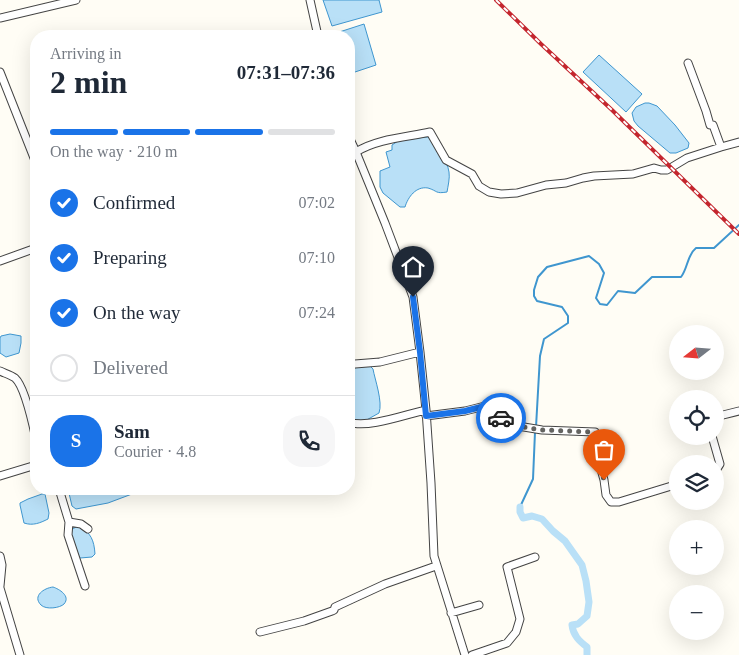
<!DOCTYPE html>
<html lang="en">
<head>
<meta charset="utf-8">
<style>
  :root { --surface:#fff; --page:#f6f6f7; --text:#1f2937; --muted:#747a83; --line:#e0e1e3; --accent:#1a73e8 }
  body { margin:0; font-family:Georgia,serif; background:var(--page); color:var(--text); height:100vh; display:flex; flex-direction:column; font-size:19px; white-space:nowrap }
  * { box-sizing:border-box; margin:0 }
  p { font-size:16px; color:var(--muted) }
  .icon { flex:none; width:28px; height:28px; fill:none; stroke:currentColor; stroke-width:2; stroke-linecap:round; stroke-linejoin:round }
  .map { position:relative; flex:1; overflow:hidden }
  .panel { position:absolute; left:30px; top:30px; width:325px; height:465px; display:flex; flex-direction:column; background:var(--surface); border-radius:20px; box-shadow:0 5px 20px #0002 }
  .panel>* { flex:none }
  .needle { width:32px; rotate:253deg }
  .fabs { position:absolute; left:669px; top:325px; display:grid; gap:10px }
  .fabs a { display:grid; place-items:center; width:55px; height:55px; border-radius:50%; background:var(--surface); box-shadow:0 5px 20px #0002; font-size:25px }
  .pin { position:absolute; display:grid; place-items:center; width:42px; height:42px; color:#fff; margin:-51px -21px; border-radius:50% 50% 50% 0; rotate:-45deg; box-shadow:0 0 5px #0007 }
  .pin .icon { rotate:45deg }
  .courier { position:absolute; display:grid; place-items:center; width:50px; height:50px; margin:-25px; border:4px solid #1a73e8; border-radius:50%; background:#fff; color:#222; box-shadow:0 1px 6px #0007 }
  .overview em { font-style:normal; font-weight:700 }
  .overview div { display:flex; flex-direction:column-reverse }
  .overview { display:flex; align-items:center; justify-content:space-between; height:85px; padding:0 20px }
  h1 { font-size:32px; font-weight:700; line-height:38px }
  .bar { display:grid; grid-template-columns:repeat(4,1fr); gap:8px 5px; align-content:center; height:60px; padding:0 20px }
  .bar i { height:6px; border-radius:4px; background:var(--line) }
  .bar .selected { background:var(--accent) }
  .bar p { grid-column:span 4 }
  .line { display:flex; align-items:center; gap:12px; padding:0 20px; border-top:1px solid var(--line) }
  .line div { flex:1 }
  .round { display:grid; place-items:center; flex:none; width:52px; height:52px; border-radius:20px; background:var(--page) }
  ol { padding:0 20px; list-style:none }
  li { display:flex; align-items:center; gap:15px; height:55px }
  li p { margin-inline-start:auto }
  li .icon { padding:5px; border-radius:50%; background:var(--accent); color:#fff; stroke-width:4 }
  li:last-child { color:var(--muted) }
  li i { width:28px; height:28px; border:2px solid var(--line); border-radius:50% }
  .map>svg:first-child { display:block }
  .water { fill:#b9e0f7; stroke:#3f96cf }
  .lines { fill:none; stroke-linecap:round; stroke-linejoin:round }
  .stream { stroke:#3f96cf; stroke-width:2 }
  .canal { stroke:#b9e0f7; stroke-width:7 }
  .street-casing { stroke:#444; stroke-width:9 }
  .street { stroke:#fff; stroke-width:7 }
  .rail-casing { stroke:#c4262e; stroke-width:4 }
  .rail { stroke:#fff; stroke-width:2; stroke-dasharray:5.5; stroke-linecap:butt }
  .done { stroke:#646461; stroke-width:5; stroke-dasharray:0 9 }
  .route { stroke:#1a73e8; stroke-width:6 }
</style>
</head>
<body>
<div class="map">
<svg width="739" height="655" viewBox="0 0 739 655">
  <rect width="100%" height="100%" fill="#fffdf5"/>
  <!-- water -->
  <path class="water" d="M323 0H379L382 12 332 26Z
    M364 24 376 65 349 74V36H327Z
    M599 55 642 94 626 112 583 72Z
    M645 103H649L657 106 675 125 689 143 688 148 676 153H670L638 126 634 121 632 113 636 107Z
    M425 137H429C437 147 447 159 449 172 450 178 448 186 447 192 435 194 438 191 428 188 416 186 408 197 405 207H400L383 193 380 187V171L390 167 386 152 392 150V145L398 141Z
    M10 334 21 336V343L19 353 6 357 0 353V338L1 336Z
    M370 366 373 369C375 380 383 402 379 413L363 422 349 419V368Z
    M68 489H134V491L132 494 108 503 76 509 72 506Z
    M42 494H45L49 513 48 519C40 523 33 526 24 523L20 505V503L28 499Z
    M79 526C91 533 94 540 95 554L92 557 80 558C73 551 70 539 72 529Z
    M53 587C59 589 71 596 64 604 60 608 46 610 41 605 32 596 44 588 53 587Z"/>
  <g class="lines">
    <!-- stream -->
    <path class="stream" d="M536 427 540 356 544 339 568 323V316L562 307 537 301 534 296V290L538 277 547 267 589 256 599 264 604 273 596 298 600 304 607 305 618 291 635 293 652 277H681C688 268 687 255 696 248H714L739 225
      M520 507 533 479 535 432"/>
    <!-- canal -->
    <path class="canal" d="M520 507V512L523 518 532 516 542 519 553 531 565 541 582 565 586 581 589 602 587 616 578 624 572 625C573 635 579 641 587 647V655"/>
    <defs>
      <path id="street" d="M310 0 318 36
        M0 18 76 0
        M688 63 706 111 710 125H713L721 147 739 142
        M0 72 36 163
        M349 137 356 152C376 139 407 137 430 132L446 160 472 174 479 186 489 192 501 194 517 193 546 185 566 183 583 178 594 176 633 174 654 168 661 170H667L687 158 721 147
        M349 154 356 152 385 223 413 297 420 352 426 410
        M0 261 36 248
        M349 366 355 364 380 362 420 352
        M0 371C4 373 11 375 15 378 25 387 33 425 36 439
        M426 416 465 411 489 405 499 415 506 424 542 430 595 432 599 462 604 480 606 495 611 502H619L678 484
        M715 417 739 411
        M349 422C367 429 407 414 426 410L431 483 434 556 465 655
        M712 436 720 464 715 472
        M0 476 36 465
        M59 489 69 522 68 535 85 586
        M69 522 81 524 88 529
        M0 556 2 565 0 586
        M0 588 20 655
        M451 613 479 605
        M260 632 304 621 332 611 334 610 335 607 385 584 436 566
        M472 655 507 643 516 632 520 619 507 567 535 557"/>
    </defs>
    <!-- street casing -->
    <use href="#street" class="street-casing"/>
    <!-- street -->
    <use href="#street" class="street"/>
    <defs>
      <path id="rail" d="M496 0 541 44 612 110 739 234"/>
    </defs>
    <!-- rail casing -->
    <use href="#rail" class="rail-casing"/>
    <!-- rail -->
    <use href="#rail" class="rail"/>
  </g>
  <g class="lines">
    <!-- done -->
    <path class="done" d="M501 418 506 424 542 430 595 432 599 462 604 480"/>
    <!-- route -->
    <path class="route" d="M413 297 420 352 426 416 465 411 489 405 501 418"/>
  </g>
</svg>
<div class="fabs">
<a><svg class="needle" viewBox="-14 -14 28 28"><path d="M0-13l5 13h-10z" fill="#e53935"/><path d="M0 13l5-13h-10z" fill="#747a83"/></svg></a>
<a><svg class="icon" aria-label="locate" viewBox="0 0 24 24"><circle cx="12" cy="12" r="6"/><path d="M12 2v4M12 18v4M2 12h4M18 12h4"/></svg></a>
<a><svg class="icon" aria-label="layers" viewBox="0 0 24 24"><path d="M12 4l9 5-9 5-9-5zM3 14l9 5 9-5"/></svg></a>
<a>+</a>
<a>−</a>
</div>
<div class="pin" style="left:604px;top:480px;background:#ea580c"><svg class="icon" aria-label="bag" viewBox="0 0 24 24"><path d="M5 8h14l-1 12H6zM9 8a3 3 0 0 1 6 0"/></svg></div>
<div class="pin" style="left:413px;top:297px;background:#1f2937"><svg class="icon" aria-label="home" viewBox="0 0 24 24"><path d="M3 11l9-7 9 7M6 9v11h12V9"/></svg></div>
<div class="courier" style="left:501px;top:418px"><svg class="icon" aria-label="car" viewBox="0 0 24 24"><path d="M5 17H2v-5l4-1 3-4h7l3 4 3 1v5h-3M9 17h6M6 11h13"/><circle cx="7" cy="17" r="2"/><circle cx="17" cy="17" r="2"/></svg></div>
<section class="panel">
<div class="overview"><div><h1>2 min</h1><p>Arriving in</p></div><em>07:31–07:36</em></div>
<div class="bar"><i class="selected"></i><i class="selected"></i><i class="selected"></i><i></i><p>On the way · 210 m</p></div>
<ol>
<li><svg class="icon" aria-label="check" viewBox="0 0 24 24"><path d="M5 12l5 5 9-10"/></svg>Confirmed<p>07:02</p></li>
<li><svg class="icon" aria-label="check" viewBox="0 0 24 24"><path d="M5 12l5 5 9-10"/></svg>Preparing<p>07:10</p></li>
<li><svg class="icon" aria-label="check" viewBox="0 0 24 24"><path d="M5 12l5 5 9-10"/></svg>On the way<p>07:24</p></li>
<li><i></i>Delivered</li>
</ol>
<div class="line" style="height:90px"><b class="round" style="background:var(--accent);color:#fff">S</b><div><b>Sam</b><p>Courier · 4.8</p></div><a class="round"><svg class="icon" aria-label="phone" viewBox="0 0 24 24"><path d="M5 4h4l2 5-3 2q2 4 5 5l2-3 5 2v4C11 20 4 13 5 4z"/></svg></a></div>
</section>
</div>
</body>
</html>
